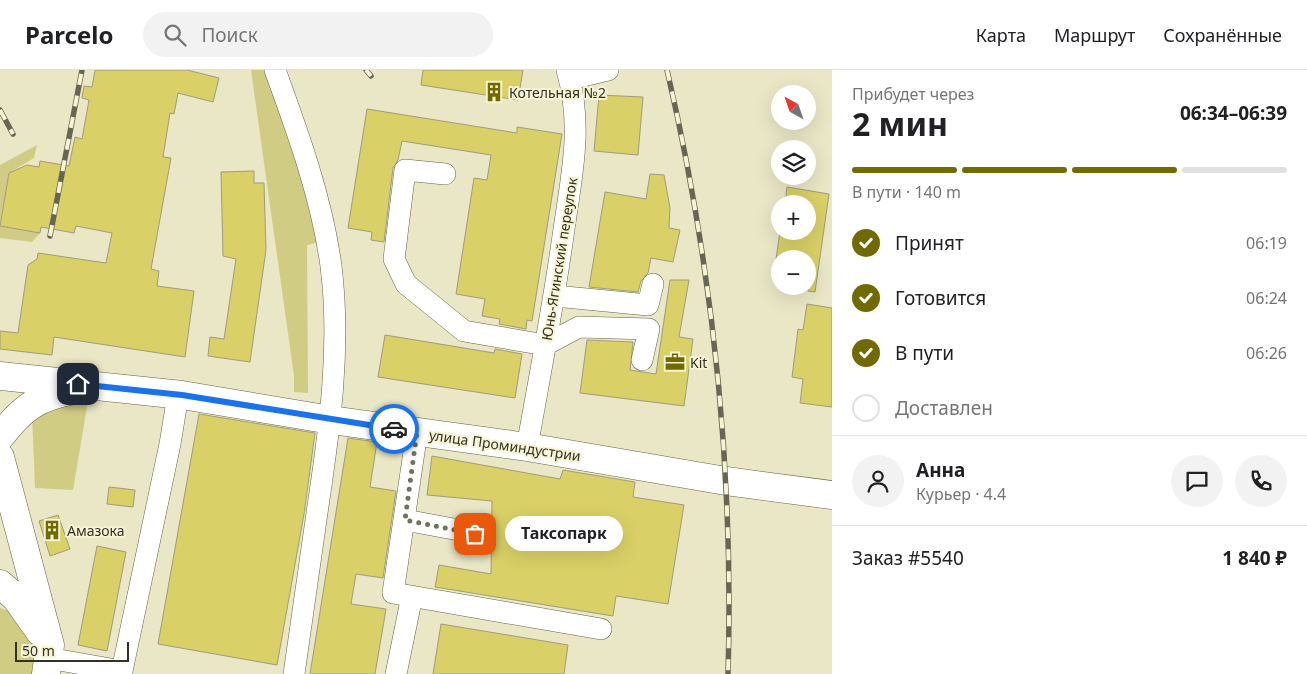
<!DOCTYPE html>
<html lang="ru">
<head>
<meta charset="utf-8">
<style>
  :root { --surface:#fff; --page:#f2f2f2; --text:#202124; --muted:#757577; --line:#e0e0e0; --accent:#716a02 }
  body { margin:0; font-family:"Noto Sans",sans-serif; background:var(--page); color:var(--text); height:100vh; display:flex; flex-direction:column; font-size:19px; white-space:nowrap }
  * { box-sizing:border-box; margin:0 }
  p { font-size:16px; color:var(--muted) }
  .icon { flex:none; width:28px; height:28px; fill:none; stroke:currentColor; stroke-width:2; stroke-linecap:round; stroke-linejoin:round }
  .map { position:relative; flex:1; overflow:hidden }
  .panel { display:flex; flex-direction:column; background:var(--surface); width:475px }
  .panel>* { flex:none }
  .needle { width:32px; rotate:320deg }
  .controls { position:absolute; left:771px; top:15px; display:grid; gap:10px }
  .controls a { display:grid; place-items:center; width:45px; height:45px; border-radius:50%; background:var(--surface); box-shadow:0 5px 20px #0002; font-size:25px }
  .scale { position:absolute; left:15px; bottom:12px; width:114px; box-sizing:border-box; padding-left:5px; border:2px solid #323125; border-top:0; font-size:14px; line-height:18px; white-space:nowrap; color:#323125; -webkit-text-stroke:4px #f6f4d3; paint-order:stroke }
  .pin { position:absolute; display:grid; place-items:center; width:42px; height:42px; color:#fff; margin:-21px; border-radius:10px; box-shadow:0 2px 8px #0006 }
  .courier { position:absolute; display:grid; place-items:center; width:50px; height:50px; margin:-25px; border:4px solid #1a73e8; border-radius:50%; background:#fff; color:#222; box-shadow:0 1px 6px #0007 }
  .bubble { position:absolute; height:35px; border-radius:18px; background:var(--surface); box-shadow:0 5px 20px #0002; font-size:16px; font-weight:700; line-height:35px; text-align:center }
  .headline em { font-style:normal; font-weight:700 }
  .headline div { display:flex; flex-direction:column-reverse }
  .headline { display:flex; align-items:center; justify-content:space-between; height:85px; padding:0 20px }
  h1 { font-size:32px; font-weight:700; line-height:38px }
  .bar { display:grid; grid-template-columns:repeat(4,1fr); gap:8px 5px; align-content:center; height:60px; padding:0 20px }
  .bar i { height:6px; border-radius:4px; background:var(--line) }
  .bar .on { background:var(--accent) }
  .bar p { grid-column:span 4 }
  .line { display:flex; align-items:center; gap:12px; padding:0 20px; border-top:1px solid var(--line) }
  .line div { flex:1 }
  .round { display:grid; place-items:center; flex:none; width:52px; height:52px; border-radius:26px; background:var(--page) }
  ol { padding:0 20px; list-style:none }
  li { display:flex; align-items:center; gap:15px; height:55px }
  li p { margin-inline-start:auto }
  li .icon { padding:5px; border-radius:50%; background:var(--accent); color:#fff; stroke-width:4 }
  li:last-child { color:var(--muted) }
  li i { width:28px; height:28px; border:2px solid var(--line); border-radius:50% }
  header { display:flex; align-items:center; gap:30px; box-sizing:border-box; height:70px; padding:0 25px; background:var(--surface); border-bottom:1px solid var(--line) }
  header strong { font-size:24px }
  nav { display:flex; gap:28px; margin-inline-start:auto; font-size:18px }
  .search { width:350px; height:45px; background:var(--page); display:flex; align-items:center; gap:12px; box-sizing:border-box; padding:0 18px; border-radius:28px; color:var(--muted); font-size:19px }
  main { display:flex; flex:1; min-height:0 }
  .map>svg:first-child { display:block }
  .green { fill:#d1cc84 }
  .building { fill:#d9d067; stroke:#9e9c7e }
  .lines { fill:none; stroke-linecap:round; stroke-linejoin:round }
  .minor-casing { stroke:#656347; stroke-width:22 }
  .major-casing { stroke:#656347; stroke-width:29 }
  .minor { stroke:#fff; stroke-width:21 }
  .major { stroke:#fff; stroke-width:28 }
  .rail-casing { stroke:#676654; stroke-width:5.5 }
  .rail { stroke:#f6f4d3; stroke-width:4; stroke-dasharray:11; stroke-linecap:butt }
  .done { stroke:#72715d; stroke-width:5; stroke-dasharray:0 9 }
  .route { stroke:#1a73e8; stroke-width:6 }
  .labels { text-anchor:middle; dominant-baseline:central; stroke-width:4; stroke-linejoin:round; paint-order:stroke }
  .poi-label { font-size:14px; fill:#323125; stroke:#f6f4d3; text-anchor:start }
  .street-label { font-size:14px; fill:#323125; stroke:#f6f4d3 }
</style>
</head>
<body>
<header>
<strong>Parcelo</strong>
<div class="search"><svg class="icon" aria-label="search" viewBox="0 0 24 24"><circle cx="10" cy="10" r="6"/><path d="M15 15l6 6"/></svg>Поиск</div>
<nav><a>Карта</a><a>Маршрут</a><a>Сохранённые</a></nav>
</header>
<main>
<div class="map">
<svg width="832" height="604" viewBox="0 0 832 604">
  <rect width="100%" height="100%" fill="#e9e7c6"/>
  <!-- green -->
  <path class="green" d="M251 0H265L296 86 317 173 307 175 308 323 294 322V306Z
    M37 75 34 88 9 103 0 153V95Z
    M0 156 40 163 32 172 0 168Z
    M53 327 88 331 73 420 35 418 32 344Z
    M0 538 19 544 38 577 34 604H0Z"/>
  <!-- building -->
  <path class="building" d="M95 0H187L219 8 213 32 178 23 174 44 170 43 163 87 171 88 151 199 159 201 157 216 194 221 185 287 54 267 52 285 0 279V261L18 263 28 195 37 189 38 183 106 193 112 163 76 156 74 163 41 157 40 163 0 156 9 103 27 95 39 97 40 91 69 96 75 67 82 69 89 30 82 28 84 16 92 17Z
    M423 0H523L518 30 421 15Z
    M599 25 643 27 638 85 594 81Z
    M367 39 517 63V57L562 64 532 251 527 250 526 259 499 254 500 249 482 246 485 229 456 224 474 108 487 110 491 85 402 71 398 90 393 98 384 172 371 170 372 162 348 158Z
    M254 101V113H264L266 180 250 292 208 286 210 267 224 269 236 189 223 186 221 102Z
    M650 104 664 105 670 138 669 158 680 160 673 192 651 188 648 203 641 211 638 222 589 217 605 122 646 129Z
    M787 117 829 124 815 222 808 221V189H776L780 161H808V134H785Z
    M670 210H689L679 267 693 269 684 336 580 323 587 270 633 272 630 300 656 304Z
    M807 234 832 238V337L800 333 803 309 792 307 798 259 803 260Z
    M385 265 494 283 495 279 522 284 515 328 378 307Z
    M199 344 315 363 304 444 277 595 158 574Z
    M348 368 377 372 370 417 396 421 383 508 356 504 351 534 386 539 375 604H310Z
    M432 386 560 409 563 400 635 412 633 427 684 435 668 534 616 526 613 546 435 517 439 495 491 504 492 431 427 425Z
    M109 417 135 420 133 437 107 434Z
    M58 445 70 479 50 486 39 451Z
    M97 476 126 482 107 581 78 575Z
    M441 554 568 575 564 604H433Z"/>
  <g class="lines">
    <defs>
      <path id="minor" d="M275 0C298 63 322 129 331 196 341 276 330 356 318 436 310 492 302 548 294 604
        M570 9 608 0
        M445 104 405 100 394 189 406 214 464 261 545 275 579 257 649 259 642 290
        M555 226 648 235 653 214
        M417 362 393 523 601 559
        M527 377C540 305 554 232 564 159 572 103 583 56 567 0
        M405 450 475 463
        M48 588 122 601V604
        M122 601 170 374 178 325
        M396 604 412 526"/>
      <path id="major" d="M0 306 182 325 331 350 527 377 726 411 832 425
        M0 367C22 338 37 327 74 320
        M0 387 50 575 46 604
        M0 514 16 528 40 562"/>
    </defs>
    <!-- minor casing -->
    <use href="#minor" class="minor-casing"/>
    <!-- major casing -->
    <use href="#major" class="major-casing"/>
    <!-- minor -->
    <use href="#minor" class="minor"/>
    <!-- major -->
    <use href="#major" class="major"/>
    <defs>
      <path id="rail" d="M366 0 371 6
        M667 0C713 198 734 401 728 604
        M0 40 13 64
        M50 166 82 0"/>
    </defs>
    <!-- rail casing -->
    <use href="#rail" class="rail-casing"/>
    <!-- rail -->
    <use href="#rail" class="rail"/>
  </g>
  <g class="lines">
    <!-- done -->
    <path class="done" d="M394 359 417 362 405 450 475 464"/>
    <!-- route -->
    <path class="route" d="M78 314 182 325 394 359"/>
  </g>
  <!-- icons -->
  <defs>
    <symbol id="building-bare" viewBox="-9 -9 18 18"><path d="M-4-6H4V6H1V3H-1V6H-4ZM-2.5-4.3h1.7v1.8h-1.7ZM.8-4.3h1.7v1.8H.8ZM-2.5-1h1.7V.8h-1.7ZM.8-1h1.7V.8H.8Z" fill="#716a02" stroke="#f6f4d3" stroke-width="2.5" paint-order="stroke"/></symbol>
    <symbol id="office-bare" viewBox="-9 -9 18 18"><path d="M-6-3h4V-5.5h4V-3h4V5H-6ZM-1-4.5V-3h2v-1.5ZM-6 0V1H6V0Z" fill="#716a02" stroke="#f6f4d3" stroke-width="2.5" paint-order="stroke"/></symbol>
  </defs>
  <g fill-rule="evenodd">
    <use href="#building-bare" x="480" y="8" width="28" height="28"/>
    <use href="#office-bare" x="661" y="278" width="28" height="28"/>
    <use href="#building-bare" x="38" y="446" width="28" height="28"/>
  </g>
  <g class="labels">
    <!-- poi labels -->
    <g class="poi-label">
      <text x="509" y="22">Котельная №2</text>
      <text x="690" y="292">Kit</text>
      <text x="67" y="460">Амазока</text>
    </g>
    <!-- street labels -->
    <g class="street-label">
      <text transform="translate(559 189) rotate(-81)">Юнь-Ягинский переулок</text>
      <text transform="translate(505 375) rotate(8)">улица Проминдустрии</text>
    </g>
  </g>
</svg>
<div class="controls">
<a><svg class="needle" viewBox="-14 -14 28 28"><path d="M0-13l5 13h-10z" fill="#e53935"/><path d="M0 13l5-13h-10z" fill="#757577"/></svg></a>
<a><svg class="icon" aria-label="layers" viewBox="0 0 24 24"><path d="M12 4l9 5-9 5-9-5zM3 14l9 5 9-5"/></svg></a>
<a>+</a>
<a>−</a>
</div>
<div class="scale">50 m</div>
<div class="pin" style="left:475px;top:464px;background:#ea580c"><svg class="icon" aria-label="bag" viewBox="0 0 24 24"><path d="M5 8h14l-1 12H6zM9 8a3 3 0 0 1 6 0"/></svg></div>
<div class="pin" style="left:78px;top:314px;background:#1f2937"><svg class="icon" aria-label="home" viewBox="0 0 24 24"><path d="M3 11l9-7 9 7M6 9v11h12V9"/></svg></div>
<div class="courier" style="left:394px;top:359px"><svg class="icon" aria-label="car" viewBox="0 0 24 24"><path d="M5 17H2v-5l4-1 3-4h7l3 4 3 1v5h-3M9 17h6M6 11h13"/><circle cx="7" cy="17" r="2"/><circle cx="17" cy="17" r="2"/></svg></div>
<div class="bubble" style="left:505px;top:446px;width:118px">Таксопарк</div>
</div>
<section class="panel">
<div class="headline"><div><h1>2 мин</h1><p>Прибудет через</p></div><em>06:34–06:39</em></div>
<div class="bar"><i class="on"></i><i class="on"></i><i class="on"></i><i></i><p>В пути · 140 m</p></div>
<ol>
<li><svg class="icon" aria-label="check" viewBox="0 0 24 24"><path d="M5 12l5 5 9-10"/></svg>Принят<p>06:19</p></li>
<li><svg class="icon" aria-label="check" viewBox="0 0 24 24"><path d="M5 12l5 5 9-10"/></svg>Готовится<p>06:24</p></li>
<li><svg class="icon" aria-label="check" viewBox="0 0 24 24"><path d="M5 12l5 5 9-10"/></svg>В пути<p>06:26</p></li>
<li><i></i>Доставлен</li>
</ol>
<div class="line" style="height:90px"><a class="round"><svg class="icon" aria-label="person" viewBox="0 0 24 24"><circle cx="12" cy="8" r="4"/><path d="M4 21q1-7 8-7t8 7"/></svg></a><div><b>Анна</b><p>Курьер · 4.4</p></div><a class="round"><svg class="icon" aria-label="chat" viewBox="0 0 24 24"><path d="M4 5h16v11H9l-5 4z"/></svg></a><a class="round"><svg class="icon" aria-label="phone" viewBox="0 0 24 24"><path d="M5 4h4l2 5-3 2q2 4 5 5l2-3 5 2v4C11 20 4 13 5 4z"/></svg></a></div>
<div class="line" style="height:65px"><div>Заказ #5540</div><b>1 840 ₽</b></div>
</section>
</main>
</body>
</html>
